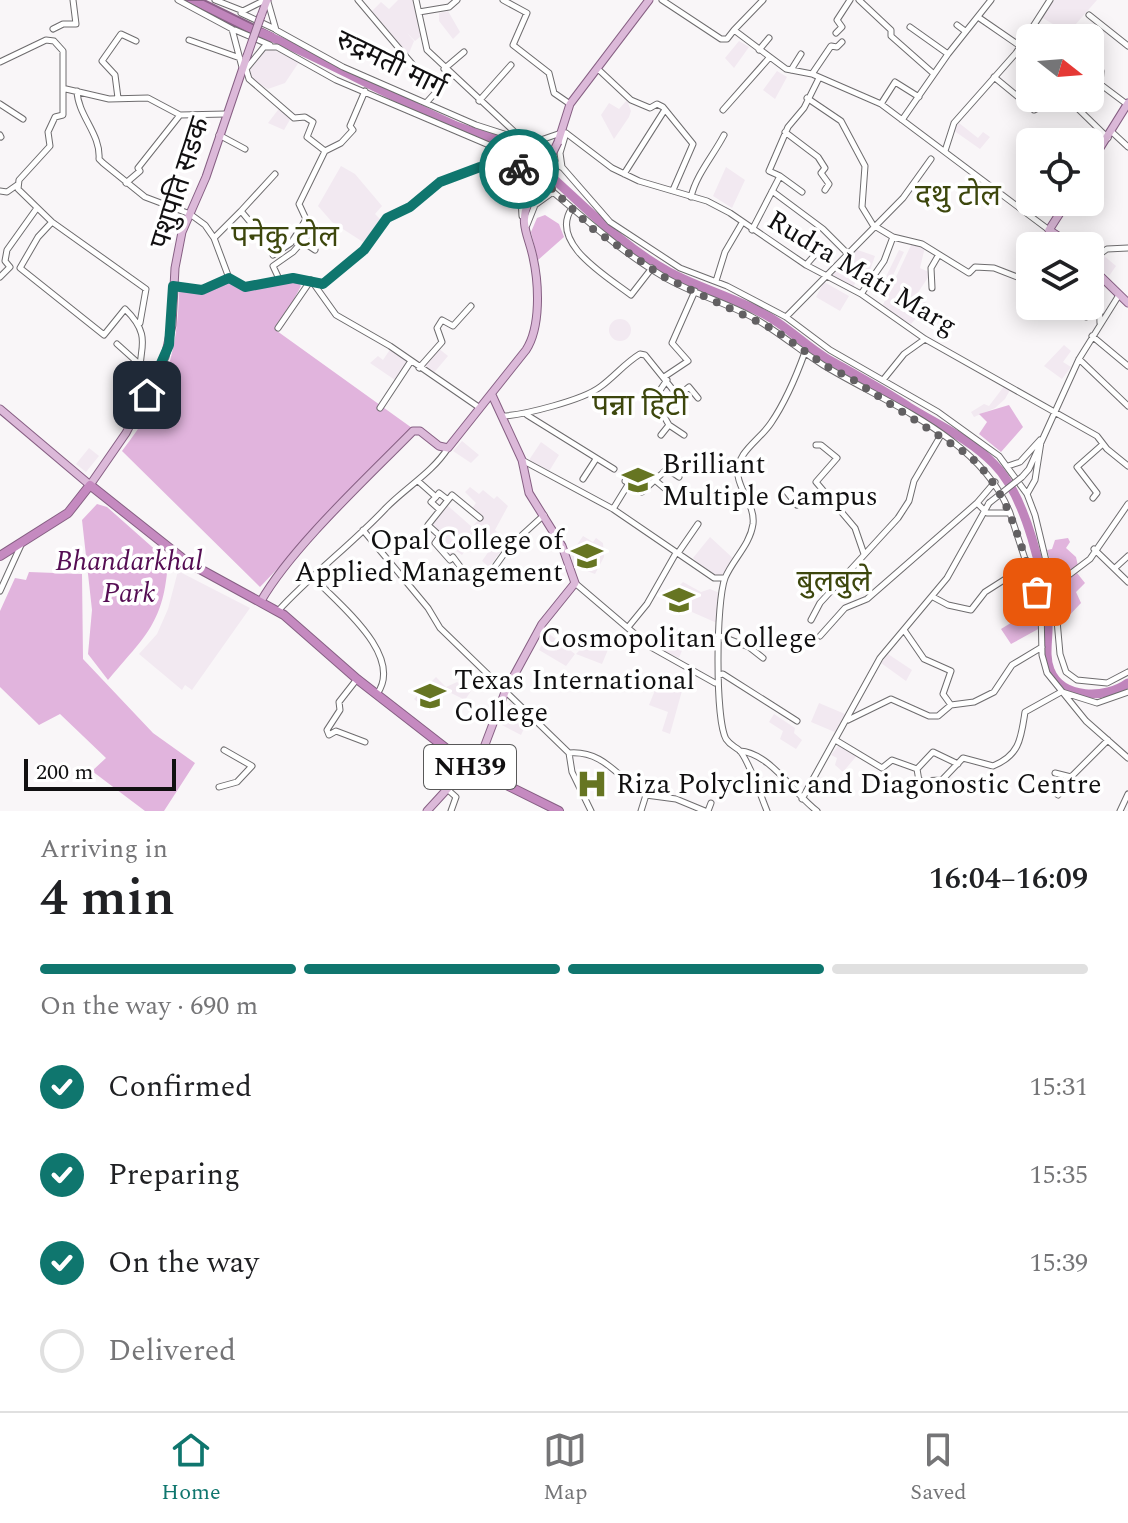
<!DOCTYPE html>
<html lang="en">
<head>
<meta charset="utf-8">
<style>
  :root { --surface:#fff; --page:#f2f2f2; --text:#202124; --muted:#757577; --line:#e0e0e0; --accent:#0f766e }
  body { margin:0; font-family:Spectral,"Noto Sans Devanagari",serif; background:var(--page); color:var(--text); height:100vh; display:flex; flex-direction:column; font-size:30px; white-space:nowrap }
  * { box-sizing:border-box; margin:0 }
  p { font-size:26px; color:var(--muted) }
  .icon { flex:none; width:44px; height:44px; fill:none; stroke:currentColor; stroke-width:2; stroke-linecap:round; stroke-linejoin:round }
  .map { position:relative; height:811px; overflow:hidden }
  .details { display:flex; flex-direction:column; background:var(--surface); flex:1 }
  .details>* { flex:none }
  .needle { width:52px; rotate:107deg }
  .fabs { position:absolute; left:1016px; top:24px; display:grid; gap:16px }
  .fabs a { display:grid; place-items:center; width:88px; height:88px; border-radius:12px; background:var(--surface); box-shadow:0 4px 20px #0003; font-size:40px }
  .scale { position:absolute; left:24px; bottom:20px; width:152px; box-sizing:border-box; padding-left:8px; border:4px solid #111011; border-top:0; font-size:22px; line-height:28px; white-space:nowrap; color:#111011; -webkit-text-stroke:6px #fff; paint-order:stroke }
  .pin { position:absolute; display:grid; place-items:center; width:68px; height:68px; color:#fff; margin:-34px; border-radius:16px; box-shadow:0 4px 12px #0006 }
  .courier { position:absolute; display:grid; place-items:center; width:80px; height:80px; margin:-40px; border:6px solid #0f766e; border-radius:50%; background:#fff; color:#222; box-shadow:0 2px 10px #0007 }
  .summary em { font-style:normal; font-weight:600 }
  .summary div { display:flex; flex-direction:column-reverse }
  .summary { display:flex; align-items:center; justify-content:space-between; height:136px; padding:0 40px }
  h1 { font-size:52px; font-weight:600; line-height:60px }
  .bar { display:grid; grid-template-columns:repeat(4,1fr); gap:12px 8px; align-content:center; height:96px; padding:0 40px }
  .bar i { height:10px; border-radius:6px; background:var(--line) }
  .bar .current { background:var(--accent) }
  .bar p { grid-column:span 4 }
  ol { padding:0 40px; list-style:none }
  li { display:flex; align-items:center; gap:24px; height:88px }
  li p { margin-inline-start:auto }
  li .icon { padding:8px; border-radius:50%; background:var(--accent); color:#fff; stroke-width:4 }
  li:last-child { color:var(--muted) }
  li i { width:44px; height:44px; border:4px solid var(--line); border-radius:50% }
  .tabs { display:flex; justify-content:space-around; align-items:center; height:112px; border-top:2px solid var(--line); background:var(--surface); font-size:22px; color:var(--muted) }
  .tabs a { display:grid; justify-items:center; gap:4px }
  .tabs .current { color:var(--accent) }
  .map>svg:first-child { display:block }
  .built { fill:#f2e9f1 }
  .green { fill:#e1b4dd }
  .water { fill:#c085bc; stroke:#8c6289; stroke-width:2 }
  .lines { fill:none; stroke-linecap:round; stroke-linejoin:round }
  .river { stroke:#c085bc; stroke-width:9 }
  .minor-casing { stroke:#6e6c6e; stroke-width:7 }
  .major-casing { stroke:#865f83; stroke-width:9 }
  .highway-casing { stroke:#865f83; stroke-width:10 }
  .minor { stroke:#fff; stroke-width:5 }
  .major { stroke:#dcb9d9; stroke-width:7 }
  .highway { stroke:#c58ac0; stroke-width:8 }
  .minor-bridge-casing { stroke:#6e6c6e; stroke-width:7; stroke-linecap:butt }
  .major-bridge-casing { stroke:#865f83; stroke-width:9; stroke-linecap:butt }
  .minor-bridge { stroke:#fff; stroke-width:5 }
  .major-bridge { stroke:#dcb9d9; stroke-width:7 }
  .done { stroke:#626062; stroke-width:8; stroke-dasharray:0 14.4 }
  .route { stroke:#0f766e; stroke-width:10 }
  .labels { text-anchor:middle; dominant-baseline:central; stroke-width:7; stroke-linejoin:round; paint-order:stroke }
  .shield { fill:#fff; stroke:#585858; stroke-width:2 }
  .shield-label { font-size:26px; font-weight:bold; fill:#111011 }
  .street-label { font-size:28px; fill:#111011; stroke:#fff }
  .poi-label { font-size:28px; fill:#111011; stroke:#fff; text-anchor:start }
  .park-label { font-size:28px; font-style:italic; fill:#550d53; stroke:#fff }
  .neighbourhood-label { font-size:30px; fill:#3d470d; stroke:#fff }
</style>
</head>
<body>
<div class="map">
<svg width="1128" height="811" viewBox="0 0 1128 811">
  <rect width="100%" height="100%" fill="#f9f6f8"/>
  <!-- built -->
  <path class="built" d="M398 0H414L421 36 415 41 407 33 414 41 407 58 369 14 381 2 389 9Z
    M1054 0H1097L1068 33 1041 17Z
    M448 11 460 32 453 39 439 21V13Z
    M739 41 749 47 734 68 725 58Z
    M270 48 299 62 285 83 268 89 247 76 257 57Z
    M777 71 787 77 775 99 763 90Z
    M627 100 631 111 629 117 614 139 601 115 609 103 619 109Z
    M281 106 292 116 284 130 268 123Z
    M959 123 978 138 983 132 990 137 980 149 953 130Z
    M341 166 355 174 382 206 375 214 381 220 380 226 363 242 332 222 318 206Z
    M726 167 745 180 732 208 713 196Z
    M912 243 925 247 920 268 931 273 917 294 928 305 911 324 881 309Z
    M855 249 875 256 870 270 857 279 852 290 830 278Z
    M899 250 904 252 887 288 882 286 880 289Z
    M1103 255 1116 266 1109 276 1093 263Z
    M824 282 849 296 840 311 816 297Z
    M609 330a11 11 0 1 1 22 0a11 11 0 1 1-22 0Z
    M1064 345 1071 351 1063 362 1071 367 1062 379 1044 366Z
    M391 348 408 360 395 380 370 363 378 356 383 360Z
    M438 348 448 356 432 375 421 367Z
    M1005 385 1010 390 1005 399 995 408 974 417 971 412 984 404 989 406Z
    M462 441 479 455 471 463 453 451Z
    M541 442 559 455 548 473 529 460Z
    M89 448 99 456 86 472 76 464Z
    M470 487 479 494 483 490 494 499 497 496 508 506 495 530 508 542 489 567 482 561 489 551 484 546 480 551 470 544 462 555 455 550 450 555 437 543 443 536 430 525 447 505 472 527 480 518 471 510 476 503 465 492Z
    M583 536 593 542 596 538 603 543 604 557 595 574 574 566 570 555Z
    M710 537 736 561 725 578H714L693 558Z
    M178 571 250 608 192 690 185 685 182 690 139 654 157 634 168 609Z
    M683 582 701 592 710 589 722 594 717 623 685 609 680 616 671 607 666 599Z
    M671 626 688 635 679 658 659 649 662 643 655 639 658 632 666 636Z
    M597 632 612 640 602 664 576 654Z
    M548 633 575 654 566 666 539 650Z
    M888 654 912 670 906 681 881 663Z
    M662 673 685 680 670 734 662 731 668 712 649 705Z
    M436 677 446 687 457 682 471 691 465 700 447 691 430 712 414 699Z
    M510 702 529 718 521 735 502 725Z
    M819 703 845 714 837 733 811 722Z
    M774 714 795 728 794 733 802 740 796 749 780 739 783 731 769 722Z
    M841 742 859 753 843 772 835 765 837 758 831 755Z"/>
  <!-- green -->
  <path class="green" d="M545 215 559 224 564 237 538 260 531 232 537 218Z
    M230 280 245 288 298 282 301 286 277 331 412 428 260 587 122 451C163 399 178 355 179 290L206 292Z
    M1009 405 1023 427 1001 452 979 434 987 422 979 414Z
    M97 504 107 507 168 561C164 623 146 635 108 680L88 654 92 610 82 520Z
    M1068 538 1070 542 1066 548 1076 557 1078 566 1057 584 1047 550 1052 549 1055 540Z
    M29 572 82 574 83 659 153 733 195 763 164 811H145L92 771 106 758 60 714 39 725 0 687V611L15 578 26 580Z
    M1077 573 1085 583 1076 592 1081 603 1064 621 1057 588Z
    M1032 610 1040 628 1011 644 1001 629Z"/>
  <!-- water -->
  <path class="water" d="M182 0H204L273 34 269 43Z"/>
  <g class="lines">
    <!-- river -->
    <path class="river" d="M262 33C326 61 388 95 452 124 474 134 507 139 525 154 573 193 613 241 669 272 699 288 732 297 762 313 786 325 804 345 826 358 854 374 882 389 909 407 938 425 970 439 994 464 1026 496 1045 577 1048 622 1049 637 1044 655 1050 670 1062 700 1106 699 1128 683"/>
    <defs>
      <path id="minor" d="M178 0 232 29 242 67
        M215 0 243 11 265 0
        M358 0 436 92 426 103
        M416 0 427 50 520 137
        M503 0 527 13 513 45 549 73 554 93 570 104
        M662 0 721 39H727L734 30 786 69 812 74 881 104 1049 230
        M859 0 891 30V36L934 74
        M268 2 276 30 343 67 476 125 532 143 561 133
        M419 12 449 7 457 0
        M241 13 275 29
        M1089 15 1128 46
        M978 17 1020 46 1030 59
        M957 25 965 31
        M910 27 948 54
        M53 29 63 24H76L73 0
        M235 30 270 45
        M734 30 763 0
        M836 33 842 27 837 20 850 0
        M189 40 240 58
        M759 50 769 38
        M0 62 46 40 54 41 63 51V115L55 117 48 132 50 146 19 180 18 189 52 222 146 289 140 323
        M1090 62 1101 71 1100 84 1128 105
        M246 69 264 47H277L336 80 496 148 519 166 522 216
        M246 69 249 79 294 118 305 117 313 122 307 137 325 151 341 143 353 130 350 126 365 91
        M444 69 464 52
        M791 70 801 54
        M595 71 599 70 631 100 650 108 657 104 663 107 693 144 673 190
        M812 74 831 46 837 47 842 42
        M994 77 1034 110 1058 98
        M66 89 109 99 148 98 180 115 226 114
        M77 91C78 116 101 134 99 159L103 163 145 197 190 214 205 225 214 238 229 278
        M118 98 115 75 102 61 121 34 136 41
        M807 98 841 121 865 166 862 207 873 225 893 237 922 244 969 273 975 267 994 268 1030 282
        M1067 98 1108 138
        M479 101 511 65
        M0 104 23 119
        M881 104 895 82 919 97
        M723 110 769 58
        M902 120 948 54 991 0
        M785 132 818 157 825 168 821 173 829 184 825 190
        M566 133 560 153 562 167 610 222 680 268 727 286 786 317 830 350 938 412 999 456 1027 494 1035 515 1055 598 1060 654 1066 672 1077 680 1107 683 1128 672
        M566 133 612 168 639 181 707 201 730 213 806 265 861 294 925 339 1097 436 1107 449 1128 466
        M1113 133 1128 147
        M0 135 1 137
        M219 135 245 149
        M532 143 561 167
        M945 151 954 123 1016 53 1050 0
        M519 166 546 183 553 192
        M624 174 664 111
        M780 176 802 192
        M126 183 140 171 138 168 180 115
        M0 191 7 192 17 185
        M772 191 823 229 846 252
        M691 197C696 175 713 156 724 135
        M572 208C548 243 608 277 631 295L652 268
        M241 211 275 174
        M52 222 38 237 20 268 104 335 125 309C161 344 127 355 147 392
        M527 225 535 205 553 192C589 222 623 253 664 277 691 293 724 302 752 317 778 331 799 350 823 365 887 404 980 437 1010 513
        M752 230 780 176 769 171 788 127 804 108 819 78
        M214 238 241 211 261 235
        M303 242 315 250
        M273 255 291 243 302 226
        M1090 261 1107 249 1128 248
        M806 265 820 249 808 239
        M1098 276 1100 323
        M0 277 10 267 5 261 7 250 37 208
        M280 281 273 266 293 252 310 233 302 226 306 219 299 204 325 151
        M716 281 725 252 742 223
        M174 286 202 290 229 278 245 287 293 278 323 284 364 250 387 218 410 207 440 182 480 167 520 181
        M932 288 931 268 938 256
        M861 294 884 261 893 237
        M1074 306 1086 317 1099 311
        M786 317 903 198 931 159
        M278 328 311 280 336 315 390 346 480 408
        M1092 336 1128 366
        M117 344 137 362 129 395 133 419
        M1079 359 1128 406
        M419 368 442 342 437 328 442 320 453 326 471 306
        M664 377 688 361 672 343 695 291
        M667 380 654 399 669 425
        M883 380 904 354 925 339
        M380 408 411 361
        M527 415 614 469
        M503 416C524 415 583 400 600 387 614 377 625 363 640 354L645 355 678 396 689 387 698 398
        M661 435 669 425 684 435
        M816 445H821L837 458 816 482 855 528 864 554
        M522 460 613 509 714 578H725
        M1008 466 1020 462 1040 440
        M627 475 625 481 629 483
        M1022 477 1029 469 1079 359 1119 295
        M583 479 596 459
        M418 481 436 497 439 493 448 500 440 510 431 502 436 497
        M656 481 680 501
        M995 482 977 503 987 513H1010L1041 608 1042 655 1047 673 1086 721 1128 758
        M786 491 797 505
        M1027 494 1035 480 1041 442
        M1093 498 1097 493 1077 467 1103 444
        M448 500 452 495 480 518
        M613 509 629 483 642 492 667 469 679 477
        M440 510 428 525 440 536 435 543 450 560 453 557 462 569
        M363 530 428 608 440 628 569 753
        M1094 549 1128 582
        M678 553 698 524
        M1115 568 1128 556
        M313 577C337 603 405 655 377 694
        M486 579 509 547 544 515
        M575 583 649 646 715 683
        M1053 587 1090 559 1128 504
        M0 591 21 545
        M933 597 948 605 971 610 985 592 1007 578 1014 567 1026 563
        M278 611C312 574 352 544 385 509 405 488 432 473 448 448
        M811 620 820 603 898 518 909 501 914 481 941 435
        M629 626 647 604 676 553
        M904 630 924 659 951 671 943 694 951 705 974 702 994 692 1012 665 1042 647
        M718 635 749 647 763 658
        M820 636 845 608 867 599 977 503
        M719 675 723 674 797 721
        M357 679 339 702 340 710 327 730 329 735 336 731 365 742
        M1062 692 1097 703 1128 692
        M848 720 891 699 929 716H938L951 705
        M837 741 882 768 892 760 917 769 919 781 942 780 963 758 993 766C1020 755 1021 738 1025 712L1061 692
        M740 751C770 753 794 794 817 811
        M569 753C605 750 619 780 646 795L641 811
        M569 753 572 772 591 811
        M917 769 933 752 958 764
        M1055 773 1071 777 1108 740
        M219 787 237 782 252 766 224 750
        M447 789 456 797 451 811
        M646 795 676 799 705 811
        M1058 795 1070 778
        M802 799 880 658 947 578 989 503
        M708 811 711 803
        M767 811C762 799 748 758 739 750 734 746 730 745 726 739 715 718 716 602 725 578 733 559 750 545 753 524 756 499 726 482 743 455 751 443 763 435 771 423 786 401 796 377 805 352
        M1120 811 1128 794"/>
      <path id="major" d="M261 16 267 0
        M558 142 570 104 649 0
        M1090 164 1128 103
        M1067 202 1049 230 1073 246
        M1090 266 1128 303
        M0 409 90 485 126 433 165 357 172 325 175 268 182 232 206 177 247 56
        M261 601C292 547 368 477 413 431H420L439 446 448 448 526 350C541 327 539 284 533 257 529 237 519 224 528 203
        M427 811 483 750 505 692 542 624 575 583 562 546 529 493 522 460 492 395"/>
      <path id="highway" d="M0 556 68 513 90 485 187 562 284 615 357 679 470 767 559 811"/>
    </defs>
    <!-- minor casing -->
    <use href="#minor" class="minor-casing"/>
    <!-- major casing -->
    <use href="#major" class="major-casing"/>
    <!-- highway casing -->
    <use href="#highway" class="highway-casing"/>
    <!-- minor -->
    <use href="#minor" class="minor"/>
    <!-- major -->
    <use href="#major" class="major"/>
    <!-- highway -->
    <use href="#highway" class="highway"/>
    <defs>
      <path id="minor-bridge" d="M989 503 1022 477"/>
      <path id="major-bridge" d="M247 56 261 16
        M528 203 558 142"/>
    </defs>
    <!-- minor-bridge casing -->
    <use href="#minor-bridge" class="minor-bridge-casing"/>
    <!-- major-bridge casing -->
    <use href="#major-bridge" class="major-bridge-casing"/>
    <!-- minor-bridge -->
    <use href="#minor-bridge" class="minor-bridge"/>
    <!-- major-bridge -->
    <use href="#major-bridge" class="major-bridge"/>
  </g>
  <g class="lines">
    <!-- done -->
    <path class="done" d="M519 169V166L546 183 593 229 664 277 773 329 826 366 852 379 967 454C1010 489 1018 542 1037 592"/>
    <!-- route -->
    <path class="route" d="M147 395 169 345 173 286 202 290 229 278 245 287 293 278 323 284 364 250 387 218 410 207 440 182 480 167 520 181 519 169"/>
  </g>
  <!-- icons -->
  <defs>
    <symbol id="university-bare" viewBox="-9 -9 18 18"><path d="M0-5L7-2L0 1L-7-2ZM-4 1L0 2.5L4 1V4Q0 6-4 4Z" fill="#667522" stroke="#fff" stroke-width="2.5" paint-order="stroke"/></symbol>
    <symbol id="hospital-bare" viewBox="-9 -9 18 18"><path d="M-5-5h3v3.5h4V-5h3V5h-3V1.5h-4V5h-3Z" fill="#667522" stroke="#fff" stroke-width="2.5" paint-order="stroke"/></symbol>
  </defs>
  <g fill-rule="evenodd">
    <use href="#university-bare" x="616" y="458" width="44" height="44"/>
    <use href="#university-bare" x="565" y="534" width="44" height="44"/>
    <use href="#university-bare" x="657" y="578" width="44" height="44"/>
    <use href="#university-bare" x="408" y="674" width="44" height="44"/>
    <use href="#hospital-bare" x="570" y="762" width="44" height="44"/>
  </g>
  <g class="labels">
    <!-- shield labels -->
    <rect class="shield" x="424" y="745" width="92" height="44" rx="6"/>
    <g class="shield-label">
      <text x="470" y="767">NH39</text>
    </g>
    <!-- street labels -->
    <g class="street-label">
      <text transform="translate(391 64) rotate(26)">रुद्रमती मार्ग</text>
      <text transform="translate(180 183) rotate(-72)">पशुपति सडक</text>
      <text transform="translate(862 273) rotate(31)">Rudra Mati Marg</text>
    </g>
    <!-- poi labels -->
    <g class="poi-label">
      <text x="662" y="464">Brilliant<tspan x="662" dy="32">Multiple Campus</tspan></text>
      <text x="563" y="540" text-anchor="end">Opal College of<tspan x="563" dy="32">Applied Management</tspan></text>
      <text x="679" y="638" text-anchor="middle">Cosmopolitan College</text>
      <text x="454" y="680">Texas International<tspan x="454" dy="32">College</tspan></text>
      <text x="616" y="784">Riza Polyclinic and Diagonostic Centre</text>
    </g>
    <!-- park labels -->
    <g class="park-label">
      <text x="129" y="561">Bhandarkhal<tspan x="129" dy="32">Park</tspan></text>
    </g>
    <!-- neighbourhood labels -->
    <g class="neighbourhood-label">
      <text x="958" y="196">दथु टोल</text>
      <text x="285" y="237">पनेकु टोल</text>
      <text x="640" y="406">पन्ना हिटी</text>
      <text x="834" y="582">बुलबुले</text>
    </g>
  </g>
</svg>
<div class="fabs">
<a><svg class="needle" viewBox="-14 -14 28 28"><path d="M0-13l5 13h-10z" fill="#e53935"/><path d="M0 13l5-13h-10z" fill="#757577"/></svg></a>
<a><svg class="icon" aria-label="locate" viewBox="0 0 24 24"><circle cx="12" cy="12" r="6"/><path d="M12 2v4M12 18v4M2 12h4M18 12h4"/></svg></a>
<a><svg class="icon" aria-label="layers" viewBox="0 0 24 24"><path d="M12 4l9 5-9 5-9-5zM3 14l9 5 9-5"/></svg></a>
</div>
<div class="scale">200 m</div>
<div class="pin" style="left:1037px;top:592px;background:#ea580c"><svg class="icon" aria-label="bag" viewBox="0 0 24 24"><path d="M5 8h14l-1 12H6zM9 8a3 3 0 0 1 6 0"/></svg></div>
<div class="pin" style="left:147px;top:395px;background:#1f2937"><svg class="icon" aria-label="home" viewBox="0 0 24 24"><path d="M3 11l9-7 9 7M6 9v11h12V9"/></svg></div>
<div class="courier" style="left:519px;top:169px"><svg class="icon" aria-label="bike" viewBox="0 0 24 24"><circle cx="6" cy="16" r="4"/><circle cx="18" cy="16" r="4"/><path d="M6 16l4-8h5l3 8M10 8l3 8H6M13 5h3"/></svg></div>
</div>
<section class="details">
<div class="summary"><div><h1>4 min</h1><p>Arriving in</p></div><em>16:04–16:09</em></div>
<div class="bar"><i class="current"></i><i class="current"></i><i class="current"></i><i></i><p>On the way · 690 m</p></div>
<ol>
<li><svg class="icon" aria-label="check" viewBox="0 0 24 24"><path d="M5 12l5 5 9-10"/></svg>Confirmed<p>15:31</p></li>
<li><svg class="icon" aria-label="check" viewBox="0 0 24 24"><path d="M5 12l5 5 9-10"/></svg>Preparing<p>15:35</p></li>
<li><svg class="icon" aria-label="check" viewBox="0 0 24 24"><path d="M5 12l5 5 9-10"/></svg>On the way<p>15:39</p></li>
<li><i></i>Delivered</li>
</ol>
</section>
<nav class="tabs">
<a class="current"><svg class="icon" aria-label="home" viewBox="0 0 24 24"><path d="M3 11l9-7 9 7M6 9v11h12V9"/></svg>Home</a>
<a><svg class="icon" aria-label="map" viewBox="0 0 24 24"><path d="M3 6l6-2 6 2 6-2v14l-6 2-6-2-6 2zM9 4v14M15 6v14"/></svg>Map</a>
<a><svg class="icon" aria-label="saved" viewBox="0 0 24 24"><path d="M7 4h10v16l-5-4-5 4z"/></svg>Saved</a>
</nav>
</body>
</html>
